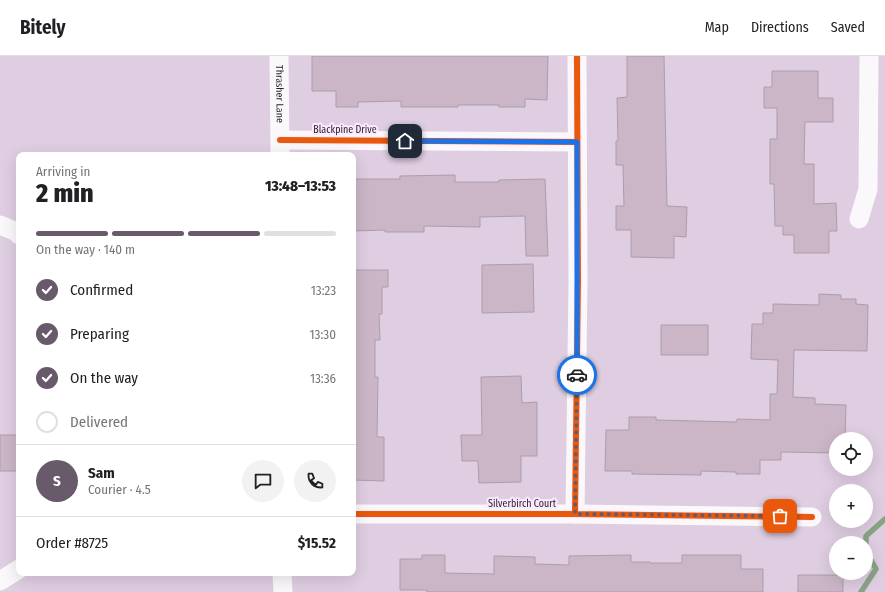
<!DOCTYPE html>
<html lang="en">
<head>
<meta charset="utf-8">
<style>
  :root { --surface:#fff; --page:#f2f2f2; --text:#202124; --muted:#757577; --line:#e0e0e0; --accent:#685a6a }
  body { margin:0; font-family:"Fira Sans Condensed",sans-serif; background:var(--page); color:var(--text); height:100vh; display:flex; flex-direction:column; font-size:15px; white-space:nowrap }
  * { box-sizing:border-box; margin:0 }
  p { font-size:13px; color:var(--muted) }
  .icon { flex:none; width:22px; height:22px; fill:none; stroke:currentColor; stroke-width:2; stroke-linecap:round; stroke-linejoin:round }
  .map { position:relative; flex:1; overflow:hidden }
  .sheet { position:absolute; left:16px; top:96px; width:340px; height:424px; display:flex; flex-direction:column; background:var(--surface); border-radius:8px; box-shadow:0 4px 16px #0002 }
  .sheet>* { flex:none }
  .tools { position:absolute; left:829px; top:376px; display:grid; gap:8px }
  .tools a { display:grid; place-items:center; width:44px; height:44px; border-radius:50%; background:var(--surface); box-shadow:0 4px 16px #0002; font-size:20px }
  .pin { position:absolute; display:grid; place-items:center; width:34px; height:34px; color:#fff; margin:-17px; border-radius:8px; box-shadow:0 2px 6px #0006 }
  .courier { position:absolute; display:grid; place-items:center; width:40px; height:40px; margin:-20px; border:3px solid #1a73e8; border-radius:50%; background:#fff; color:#222; box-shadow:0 1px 5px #0007 }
  .overview em { font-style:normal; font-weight:800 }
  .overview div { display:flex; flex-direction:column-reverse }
  .overview { display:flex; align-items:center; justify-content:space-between; height:68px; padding:0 20px }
  h1 { font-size:26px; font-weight:800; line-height:30px }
  .bar { display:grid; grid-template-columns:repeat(4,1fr); gap:6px 4px; align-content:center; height:48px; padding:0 20px }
  .bar i { height:5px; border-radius:3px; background:var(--line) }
  .bar .on { background:var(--accent) }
  .bar p { grid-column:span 4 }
  .line { display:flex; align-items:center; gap:10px; padding:0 20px; border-top:1px solid var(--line) }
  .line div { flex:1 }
  .round { display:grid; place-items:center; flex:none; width:42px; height:42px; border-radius:21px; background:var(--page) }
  ol { padding:0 20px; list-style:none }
  li { display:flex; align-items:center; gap:12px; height:44px }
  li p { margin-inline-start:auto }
  li .icon { padding:4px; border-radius:50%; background:var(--accent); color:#fff; stroke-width:4 }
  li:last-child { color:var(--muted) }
  li i { width:22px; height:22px; border:2px solid var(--line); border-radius:50% }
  header { display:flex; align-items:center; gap:24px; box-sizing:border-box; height:56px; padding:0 20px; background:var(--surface); border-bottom:1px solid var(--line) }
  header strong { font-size:19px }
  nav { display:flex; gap:22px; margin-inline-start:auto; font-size:14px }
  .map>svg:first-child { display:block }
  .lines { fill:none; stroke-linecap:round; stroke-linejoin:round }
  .stream { stroke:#8aa486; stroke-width:5.5 }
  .building { fill:#cab6c6; stroke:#ac9dab }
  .minor { stroke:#faf8fb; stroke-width:19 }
  .cycleway-casing { stroke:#fcebff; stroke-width:8 }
  .cycleway { stroke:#e8590c; stroke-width:6 }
  .done { stroke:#685a6a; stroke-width:4; stroke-dasharray:0 7.2 }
  .route { stroke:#1a73e8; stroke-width:5 }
  .labels { text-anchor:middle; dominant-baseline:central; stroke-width:4; stroke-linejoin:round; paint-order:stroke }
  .street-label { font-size:10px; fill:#281c2a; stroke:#fcebff }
</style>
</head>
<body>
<header>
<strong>Bitely</strong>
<nav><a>Map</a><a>Directions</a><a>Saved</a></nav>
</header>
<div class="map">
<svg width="885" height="536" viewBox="0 0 885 536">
  <rect width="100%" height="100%" fill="#dfcde2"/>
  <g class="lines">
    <!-- stream -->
    <path class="stream" d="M866 487V480L885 463
      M861 536 876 513 866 495"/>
  </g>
  <!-- building -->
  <path class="building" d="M312 0H548L547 44 525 43V51H499V49H458V51H401V45L358 46V51H336V35H312Z
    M627 0H664L667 150 687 151 686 181 674 180V202L631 201V174H616V150H624L623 109H616V85H618L617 42 627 41Z
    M772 15H818V42H833V66H805L804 108H814V148L836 147 837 175H829V197H794V179H783V170H775L774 128H770V83H777V52H764V31H772Z
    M455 119V126H499V124L545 123 548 200H526L525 160 480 161V171L424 170V176H385V174L353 175V123H400V120Z
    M533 208 534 256 482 257V209Z
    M353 214H388V231H382V258H379L380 284H375V321H378L377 381H384V425L353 424Z
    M819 238 841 239V243H856V248L868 249 867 295 794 294 793 341 815 342V348L846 349 845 383H836V397L781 396V404H760V418H736V416L701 415V419L632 418V415H605L606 374H629V361H656V364L737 366V363L770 364V338H777L778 304 751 303 752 268H763V257H773V248L819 249Z
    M661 269H708V299H661Z
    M521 320 522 347 537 346V400H521V426L479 427 478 405H462L461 379H482L481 321Z
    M0 379H19V415H0Z
    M422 499H445V517L494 518V500L535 501V508L569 509V500L631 499V506H650V507H682V499H741V513H763V536H427V534H400V503H422Z
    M798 519H843V536H798Z"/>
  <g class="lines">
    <!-- minor -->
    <g class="minor">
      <path id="s1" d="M279 0 280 99"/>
      <path d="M280 84 577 86"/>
      <path d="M859 163 868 133 869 0"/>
      <path d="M0 169 17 176 19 179"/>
      <path d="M353 458H575L812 461"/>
      <path d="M575 458 578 225 577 0"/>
      <path d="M282 517 283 536"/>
      <path d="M0 525 19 513"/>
    </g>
    <defs>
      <path id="cycleway" d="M280 84 577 86
        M353 458H575L812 461
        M575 458 578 225 577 0"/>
    </defs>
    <!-- cycleway casing -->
    <use href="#cycleway" class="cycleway-casing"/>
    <!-- cycleway -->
    <use href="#cycleway" class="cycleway"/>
  </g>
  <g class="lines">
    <!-- done -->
    <path class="done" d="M577 319 575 458 780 460"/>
    <!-- route -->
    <path class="route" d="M405 85 577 86V319"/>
  </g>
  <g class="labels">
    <!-- street labels -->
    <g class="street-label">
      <text stroke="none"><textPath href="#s1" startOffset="38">Thrasher Lane</textPath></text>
      <text x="345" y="74">Blackpine Drive</text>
      <text x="522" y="448">Silverbirch Court</text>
    </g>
  </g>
</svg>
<div class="tools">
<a><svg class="icon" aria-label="locate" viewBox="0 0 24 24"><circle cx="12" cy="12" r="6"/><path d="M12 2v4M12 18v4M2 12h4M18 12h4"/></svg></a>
<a>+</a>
<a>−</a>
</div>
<div class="pin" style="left:780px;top:460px;background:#ea580c"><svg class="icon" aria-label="bag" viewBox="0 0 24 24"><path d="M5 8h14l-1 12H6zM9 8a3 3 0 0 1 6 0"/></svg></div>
<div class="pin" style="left:405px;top:85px;background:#1f2937"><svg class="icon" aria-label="home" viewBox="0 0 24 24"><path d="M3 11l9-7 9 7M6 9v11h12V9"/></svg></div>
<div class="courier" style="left:577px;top:319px"><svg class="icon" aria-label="car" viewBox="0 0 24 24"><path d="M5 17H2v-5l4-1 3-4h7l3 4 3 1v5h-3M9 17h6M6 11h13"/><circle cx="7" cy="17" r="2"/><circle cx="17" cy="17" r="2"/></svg></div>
<section class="sheet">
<div class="overview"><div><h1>2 min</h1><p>Arriving in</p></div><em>13:48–13:53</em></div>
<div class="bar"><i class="on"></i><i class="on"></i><i class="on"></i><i></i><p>On the way · 140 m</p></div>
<ol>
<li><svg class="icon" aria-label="check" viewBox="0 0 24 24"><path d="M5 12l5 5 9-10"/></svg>Confirmed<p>13:23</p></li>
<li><svg class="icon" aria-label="check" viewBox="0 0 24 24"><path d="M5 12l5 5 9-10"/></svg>Preparing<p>13:30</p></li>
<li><svg class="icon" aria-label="check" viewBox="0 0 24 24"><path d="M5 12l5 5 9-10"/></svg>On the way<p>13:36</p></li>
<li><i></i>Delivered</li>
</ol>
<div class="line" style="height:72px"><b class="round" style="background:var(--accent);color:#fff">S</b><div><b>Sam</b><p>Courier · 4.5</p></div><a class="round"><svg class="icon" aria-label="chat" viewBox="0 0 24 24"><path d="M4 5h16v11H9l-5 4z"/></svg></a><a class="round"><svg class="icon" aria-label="phone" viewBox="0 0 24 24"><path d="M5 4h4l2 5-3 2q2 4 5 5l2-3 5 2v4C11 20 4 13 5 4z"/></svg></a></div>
<div class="line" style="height:52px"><div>Order #8725</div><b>$15.52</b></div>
</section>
</div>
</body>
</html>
